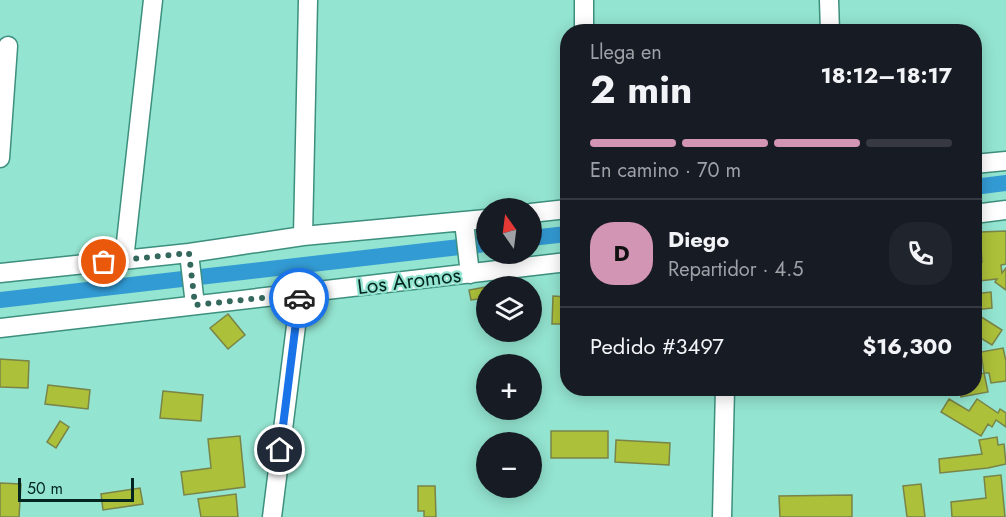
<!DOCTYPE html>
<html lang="es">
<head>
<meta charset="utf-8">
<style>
  :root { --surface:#171b24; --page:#20242c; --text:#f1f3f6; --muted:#9ea1a6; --line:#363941; --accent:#d295b4 }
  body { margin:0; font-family:Jost,sans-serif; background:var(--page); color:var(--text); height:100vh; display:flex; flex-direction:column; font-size:22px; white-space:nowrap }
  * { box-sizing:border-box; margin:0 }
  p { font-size:20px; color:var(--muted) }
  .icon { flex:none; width:33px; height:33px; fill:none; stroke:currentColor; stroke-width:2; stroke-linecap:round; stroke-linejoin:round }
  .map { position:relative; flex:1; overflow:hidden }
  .sheet { position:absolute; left:560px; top:24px; width:422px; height:372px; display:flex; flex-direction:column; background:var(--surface); border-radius:24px; box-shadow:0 3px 15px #0003 }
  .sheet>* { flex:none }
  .needle { width:39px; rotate:346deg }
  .controls { position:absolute; left:476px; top:198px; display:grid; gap:12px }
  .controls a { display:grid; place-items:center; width:66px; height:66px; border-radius:50%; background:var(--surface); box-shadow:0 3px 15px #0003; font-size:30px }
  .scale { position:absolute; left:18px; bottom:15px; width:116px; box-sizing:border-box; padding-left:6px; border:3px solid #02261f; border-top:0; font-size:16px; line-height:21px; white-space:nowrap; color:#02261f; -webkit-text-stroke:4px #93e4d0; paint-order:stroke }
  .pin { position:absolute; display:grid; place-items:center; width:51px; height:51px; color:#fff; margin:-26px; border:3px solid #fff; border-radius:50%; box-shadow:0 2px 6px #0007 }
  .courier { position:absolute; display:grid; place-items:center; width:60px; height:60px; margin:-30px; border:4px solid #1a73e8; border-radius:50%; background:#fff; color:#222; box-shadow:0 2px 8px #0007 }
  .head em { font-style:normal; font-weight:700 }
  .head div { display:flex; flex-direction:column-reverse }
  .head { display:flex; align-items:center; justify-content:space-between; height:102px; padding:0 30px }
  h1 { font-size:39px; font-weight:700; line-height:45px }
  .bar { display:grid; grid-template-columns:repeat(4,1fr); gap:9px 6px; align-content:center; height:72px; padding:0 30px }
  .bar i { height:8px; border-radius:4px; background:var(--line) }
  .bar .current { background:var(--accent) }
  .bar p { grid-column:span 4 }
  .line { display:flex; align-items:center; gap:15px; padding:0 30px; border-top:2px solid var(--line) }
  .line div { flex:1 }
  .round { display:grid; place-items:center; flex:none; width:63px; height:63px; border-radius:24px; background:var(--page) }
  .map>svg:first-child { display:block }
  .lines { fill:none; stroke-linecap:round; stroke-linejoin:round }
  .canal { stroke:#339bd4; stroke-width:16 }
  .building { fill:#acc039; stroke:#798448; stroke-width:1.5 }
  .minor-casing { stroke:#3d8f7e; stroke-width:21 }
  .minor { stroke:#fff; stroke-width:18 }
  .done { stroke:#35685d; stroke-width:6; stroke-dasharray:0 10.8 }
  .route { stroke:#1a73e8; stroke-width:8 }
  .labels { text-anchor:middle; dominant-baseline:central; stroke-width:4.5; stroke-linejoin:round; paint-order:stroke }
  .street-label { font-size:21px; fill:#02261f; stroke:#93e4d0 }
</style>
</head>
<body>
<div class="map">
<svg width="1006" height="517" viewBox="0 0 1006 517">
  <rect width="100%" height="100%" fill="#93e4d0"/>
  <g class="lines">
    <!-- canal -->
    <path class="canal" d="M974 187 1006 183
      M531 238 567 234
      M0 300 486 244"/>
  </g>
  <!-- building -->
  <path class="building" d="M1006 231V264L1001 265 1002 273 1006 268V290L995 282 997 279 979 281 978 270H974V253H978L979 262H982L980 232Z
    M486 287V298L471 300 469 290Z
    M991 292 992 308 974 310V294Z
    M553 296 567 297V324H552Z
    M975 313 1002 330 992 345 979 337 980 347 974 348V315Z
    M228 314 245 335 228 349 210 328Z
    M1003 348 1006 361V381L991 383 989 373H984L981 352Z
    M0 359 29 361 28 388 0 387Z
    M984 373 988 392 961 397 959 388H974V375Z
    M48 385 90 390 88 409 45 404Z
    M163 391 203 395 201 421 160 418Z
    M949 399 969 411 977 399 998 413 1000 409 1006 413V427L996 420 992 427 988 424 981 436 941 412Z
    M60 421 69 427 56 448 47 442Z
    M551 431H608V458H551Z
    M240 436 245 487 184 495 181 472 211 468 208 439Z
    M997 437 998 445 1004 444 1006 464 988 468 940 473 939 459 982 454 979 440Z
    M616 440 670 443 669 465 615 462Z
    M1001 475 1005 517H952L951 502 986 498 984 477Z
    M0 483 21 484 19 517H0Z
    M921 484 925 517H907L903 486Z
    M418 486H435L436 517H424V511H418Z
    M140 488 143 504 103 510 101 494Z
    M236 494 238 517H201L198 499Z
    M852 495V517H780L779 496Z"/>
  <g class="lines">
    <defs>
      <path id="minor" d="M584 0V32
        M829 0 830 32
        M0 158 8 46
        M974 164 1006 161
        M531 213 567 209
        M974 214 1006 210
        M464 222 470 274
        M303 236 308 0
        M189 253 195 305
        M124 260 153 0
        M0 273 189 253 303 236 486 219
        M0 328 567 262
        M272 517 300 294
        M722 517 725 388"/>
    </defs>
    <!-- minor casing -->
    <use href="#minor" class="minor-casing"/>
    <!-- minor -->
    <use href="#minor" class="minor"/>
  </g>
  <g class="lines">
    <!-- done -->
    <path class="done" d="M104 262 189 253 195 305 300 294 299 298"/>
    <!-- route -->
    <path class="route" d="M280 450 299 298"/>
  </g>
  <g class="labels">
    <!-- street labels -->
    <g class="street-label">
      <text transform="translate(409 281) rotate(-7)">Los Aromos</text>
    </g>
  </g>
</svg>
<div class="controls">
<a><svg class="needle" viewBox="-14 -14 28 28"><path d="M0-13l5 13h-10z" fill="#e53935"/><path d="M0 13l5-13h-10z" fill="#9ea1a6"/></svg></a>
<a><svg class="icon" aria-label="layers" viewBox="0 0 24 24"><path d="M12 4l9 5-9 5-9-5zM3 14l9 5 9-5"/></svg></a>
<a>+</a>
<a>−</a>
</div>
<div class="scale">50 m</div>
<div class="pin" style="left:104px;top:262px;background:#ea580c"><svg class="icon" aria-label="bag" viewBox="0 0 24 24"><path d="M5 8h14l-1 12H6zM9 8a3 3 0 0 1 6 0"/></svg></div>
<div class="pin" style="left:280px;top:450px;background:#1f2937"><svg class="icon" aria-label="home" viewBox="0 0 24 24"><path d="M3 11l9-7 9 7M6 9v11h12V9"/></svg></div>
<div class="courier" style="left:299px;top:298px"><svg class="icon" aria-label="car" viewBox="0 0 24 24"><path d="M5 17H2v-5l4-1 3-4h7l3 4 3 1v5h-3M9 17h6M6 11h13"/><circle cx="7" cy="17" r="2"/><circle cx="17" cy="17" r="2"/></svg></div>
<section class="sheet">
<div class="head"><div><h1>2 min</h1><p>Llega en</p></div><em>18:12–18:17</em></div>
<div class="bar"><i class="current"></i><i class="current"></i><i class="current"></i><i></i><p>En camino · 70 m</p></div>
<div class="line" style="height:108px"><b class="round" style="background:var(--accent);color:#111">D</b><div><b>Diego</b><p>Repartidor · 4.5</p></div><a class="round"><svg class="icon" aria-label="phone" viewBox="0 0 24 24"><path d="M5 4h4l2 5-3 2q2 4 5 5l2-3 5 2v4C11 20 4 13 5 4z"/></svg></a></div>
<div class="line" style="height:78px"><div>Pedido #3497</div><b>$16,300</b></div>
</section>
</div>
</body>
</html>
